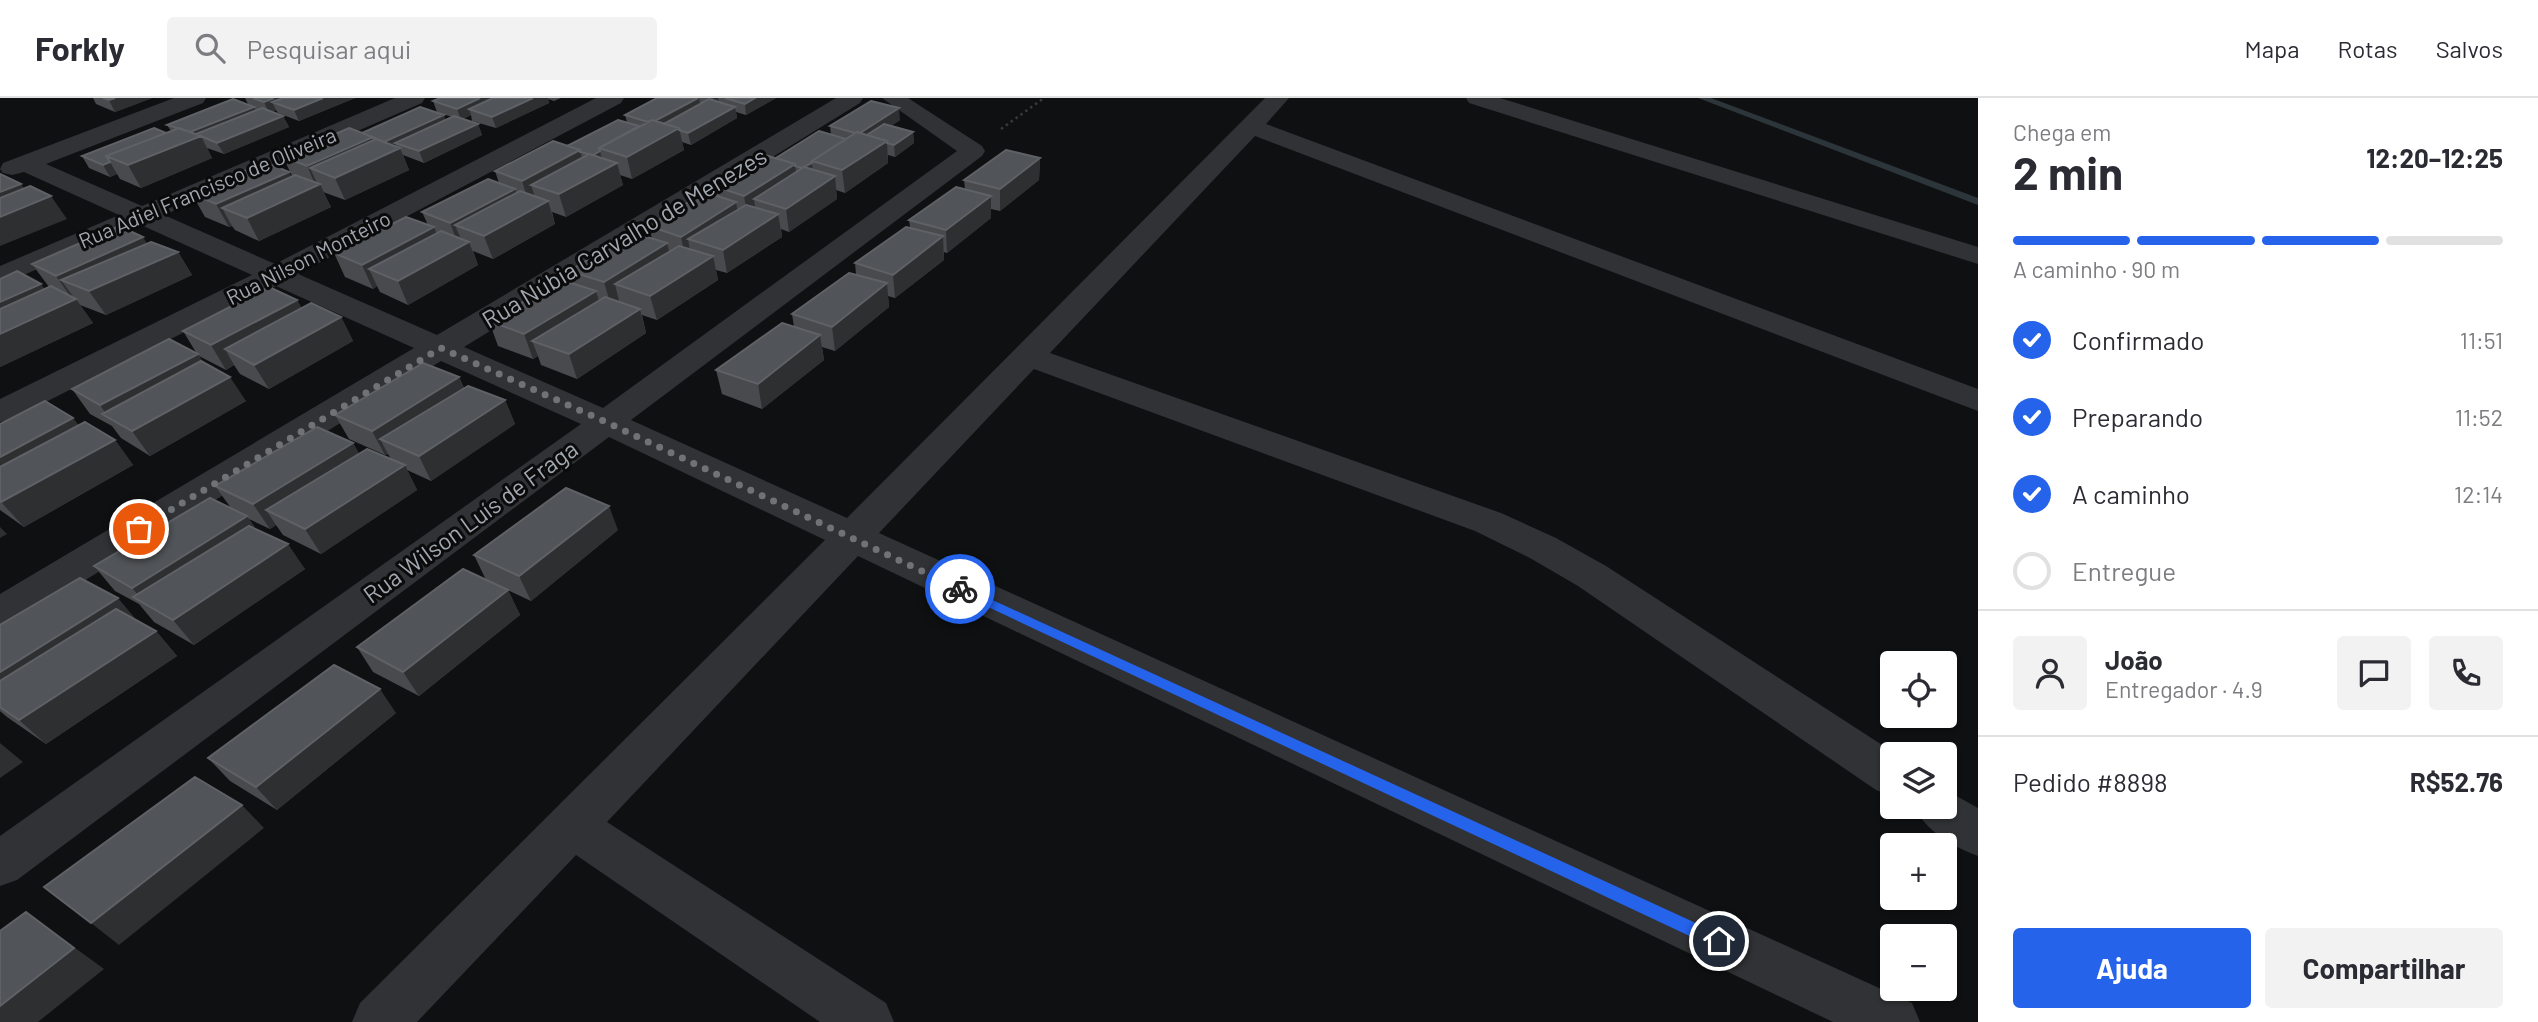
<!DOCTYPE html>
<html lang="pt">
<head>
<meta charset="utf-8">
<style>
  :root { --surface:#fff; --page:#f2f2f3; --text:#2b2b33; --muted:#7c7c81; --line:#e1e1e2; --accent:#2563eb }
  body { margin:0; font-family:Barlow,sans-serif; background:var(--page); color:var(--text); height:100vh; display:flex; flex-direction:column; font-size:26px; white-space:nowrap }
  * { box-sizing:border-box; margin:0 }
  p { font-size:23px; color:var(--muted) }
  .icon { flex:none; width:38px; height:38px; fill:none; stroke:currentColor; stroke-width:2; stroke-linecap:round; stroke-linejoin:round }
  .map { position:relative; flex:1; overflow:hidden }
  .details { display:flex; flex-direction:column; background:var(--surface); width:560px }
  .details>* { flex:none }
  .controls { position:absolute; left:1880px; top:553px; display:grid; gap:14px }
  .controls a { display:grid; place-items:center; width:77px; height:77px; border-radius:7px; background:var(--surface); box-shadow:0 2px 5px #0004; font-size:35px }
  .pin { position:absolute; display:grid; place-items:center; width:60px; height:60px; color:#fff; margin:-30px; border:4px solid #fff; border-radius:50%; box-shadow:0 2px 7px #0007 }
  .courier { position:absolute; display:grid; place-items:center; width:70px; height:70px; margin:-35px; border:5px solid #2563eb; border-radius:50%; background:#fff; color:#222; box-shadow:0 2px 9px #0007 }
  .headline em { font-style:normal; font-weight:700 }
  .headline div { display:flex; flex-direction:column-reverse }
  .headline { display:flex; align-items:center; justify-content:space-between; height:119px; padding:0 35px }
  h1 { font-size:46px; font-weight:700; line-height:52px }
  .bar { display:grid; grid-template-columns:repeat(4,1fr); gap:10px 7px; align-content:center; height:84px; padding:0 35px }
  .bar i { height:9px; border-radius:5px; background:var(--line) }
  .bar .selected { background:var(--accent) }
  .bar p { grid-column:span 4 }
  .line { display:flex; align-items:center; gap:18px; padding:0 35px; border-top:2px solid var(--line) }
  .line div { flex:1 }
  .round { display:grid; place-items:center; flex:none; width:74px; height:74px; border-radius:7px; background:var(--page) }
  ol { padding:0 35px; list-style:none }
  li { display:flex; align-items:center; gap:21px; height:77px }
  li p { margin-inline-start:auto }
  li .icon { padding:7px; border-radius:50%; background:var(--accent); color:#fff; stroke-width:4 }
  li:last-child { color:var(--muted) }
  li i { width:38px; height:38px; border:4px solid var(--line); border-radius:50% }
  .action { display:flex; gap:14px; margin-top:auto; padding:14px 35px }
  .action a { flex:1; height:80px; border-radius:7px; background:var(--accent); color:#fff; font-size:28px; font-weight:700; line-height:80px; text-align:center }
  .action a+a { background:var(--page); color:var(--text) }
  header { display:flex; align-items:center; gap:42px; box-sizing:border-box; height:98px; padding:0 35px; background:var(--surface); border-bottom:2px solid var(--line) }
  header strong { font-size:33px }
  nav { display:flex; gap:38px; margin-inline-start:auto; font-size:24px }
  .search { width:490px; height:63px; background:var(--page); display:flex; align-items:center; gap:18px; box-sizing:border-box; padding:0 24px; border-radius:7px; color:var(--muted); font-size:26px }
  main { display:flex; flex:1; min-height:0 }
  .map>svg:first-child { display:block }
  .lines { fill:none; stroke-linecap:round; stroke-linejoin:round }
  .stream { fill:#2c353a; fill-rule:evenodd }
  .path { stroke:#37393c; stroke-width:2.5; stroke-dasharray:2.5 3.5; stroke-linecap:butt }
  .minor { fill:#313235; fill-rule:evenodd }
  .wall { fill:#484a4d }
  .shaded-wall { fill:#2d2f31 }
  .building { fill:#515458; stroke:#5e6166; stroke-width:2 }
  .route { fill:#2563eb }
  .done { stroke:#6f7378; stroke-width:7; stroke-dasharray:0 12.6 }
  .labels { text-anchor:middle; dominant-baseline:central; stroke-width:6; stroke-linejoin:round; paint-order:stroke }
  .far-street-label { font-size:21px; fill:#a2a8b0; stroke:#0b0b0c }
  .street-label { font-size:24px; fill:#a2a8b0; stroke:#0b0b0c }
</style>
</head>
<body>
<header>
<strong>Forkly</strong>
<div class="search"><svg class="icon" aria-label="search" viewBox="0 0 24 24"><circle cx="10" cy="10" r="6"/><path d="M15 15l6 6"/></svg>Pesquisar aqui</div>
<nav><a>Mapa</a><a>Rotas</a><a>Salvos</a></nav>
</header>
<main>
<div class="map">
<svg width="1978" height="924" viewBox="0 0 1978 924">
  <rect width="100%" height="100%" fill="#0f1011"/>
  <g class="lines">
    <!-- stream -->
    <path class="stream" d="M1698 0H1711L1978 100V107Z"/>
    <!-- path -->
    <path class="path" d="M1001 31 1044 0"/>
    <!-- minor -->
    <path class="minor" d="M174 0H206L203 5 46 66 142 108 395 0H425L422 5 164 117 275 166 596 0H624L621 5 298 176 437 237 836 0H863L860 5 464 249 603 310 957 53 882 0H908L982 48 985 53 982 58 631 322 847 420 1265 0H1289L1266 26 1978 291V313L1255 38 1050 255 1501 415 1556 440 1606 468 1896 656H1892V698L1876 692 1578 488 1530 460 1475 433 1034 271 879 435 1912 905 1920 924H1833L858 458 607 724 886 905 894 924H820L576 757 417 924H352L360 905 825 442 609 339 17 782 0 788V738L581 326 441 263 14 526 0 530V496L414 250 276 188 12 321 0 324V301L252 177 141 127 0 187V168L119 117 24 74 12 77 3 75 0 71 3 65Z
      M1466 0H1500L1978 149V166L1469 5Z
      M1944 691 1978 710V758C1954 749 1925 733 1915 709H1944Z"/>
  </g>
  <!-- wall -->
  <path class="wall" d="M93 0H152L115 14 96 6Z
    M245 0H355L299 23 278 15 276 12 272 14 283 18 289 29 224 56 207 50 212 60 141 90 120 81 117 76 110 79 89 70 82 58 166 35 171 33 167 27 248 6Z
    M440 0H561L554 3 548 1 549 5 496 30 472 23 471 17 463 21 478 26 482 37 424 65 403 57 409 72 345 102 323 94 331 109 259 143 235 132 232 128 229 129 205 119 192 96 289 74 291 79 292 78 283 59 362 35 446 22 452 19 437 14 433 3Z
    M657 0H776L746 17 736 14 737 20 691 47 682 44 684 52 632 81 620 77 623 87 566 119 552 114 555 126 493 161 473 153 478 167 408 207 380 194 377 188 373 191 345 179 334 155 428 127 422 114 499 85 495 73 567 48 627 24 625 17Z
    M900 22 891 28 913 34 914 45 895 59 888 57V65L845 95 836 92 837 101 789 134 781 131 782 139 727 175 716 172 718 182 657 222 642 217 646 235 577 281 541 267 538 258 533 261 498 248 489 223 573 185 569 173 652 141 649 128 716 97 714 88 831 37 830 28Z
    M1040 60 1039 82 1000 113 991 111V120L947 155 944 154V162L895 200 888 198 889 209 835 253 822 249 824 262 762 311 722 296 716 272 794 229 792 216 856 176 855 165 910 129 909 122 965 91 964 82Z
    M147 145 178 154 192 177 106 217 80 207 93 225 0 269V181L44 191 49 189 32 166Z
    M297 202 302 211 341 219 353 243 269 291 240 276 234 267 226 272 199 258 203 265 246 303 150 358 121 340 112 328 90 316 72 291 197 256 183 233Z
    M459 279 464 290 505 302 515 326 431 383 407 372 417 392 321 456 283 437 276 427 270 431 249 421 256 431 305 471 194 547 154 524 139 506 115 493 94 468 231 410 215 388 353 345 359 356 391 361 388 356 385 357 349 341 335 317Z
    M0 326 79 327 115 342 133 367 24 429 0 412Z
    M618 432 531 503 486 482 474 457Z
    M508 492 520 517 419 598 373 574 357 549Z
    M138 523 156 533 177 558 46 646 7 619 0 613V527Z
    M396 615 277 712 230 683 208 660Z"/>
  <!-- shaded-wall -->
  <path class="shaded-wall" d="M115 0H152L115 14 109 2Z
    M274 0H307L272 4 276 12 269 15 264 4Z
    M323 0H355L299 23 294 12Z
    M480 0H508L469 11 471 17 461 22 457 11Z
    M533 0H548L549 5 496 30 492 19Z
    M699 0 701 11 667 29 651 25Z
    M713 0H718L719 4 714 7Z
    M755 0H776L746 17 745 6Z
    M254 9 260 20 201 38 212 60 141 90 128 67 188 35Z
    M735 9 737 20 691 47 688 35Z
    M899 10 900 22 871 41 859 36Z
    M444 17 448 28 395 45 398 51 400 50 409 72 345 102 335 80 310 70 318 87 320 86 331 109 259 143 247 120 222 110 232 128 229 129 216 106 289 74 300 96 316 88 307 68 373 39 381 58 384 44Z
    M283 18 289 29 224 56 217 45Z
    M478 26 482 37 424 65 419 53Z
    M679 30 684 52 632 81 627 59Z
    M913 34 914 45 895 59 894 47Z
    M887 43 888 65 845 95 842 72Z
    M580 52 586 74 531 87 536 102 529 105 522 83Z
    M600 53 603 65 591 58Z
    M1040 60 1039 82 1000 113V91Z
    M110 64 117 76 110 79 103 67Z
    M617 65 623 87 566 119 559 96Z
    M812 65 813 77 803 71Z
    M795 66 798 88 754 101 756 115 748 120 744 98Z
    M835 78 837 101 789 134 786 111Z
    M21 86 34 105 51 98 67 121 0 148V94Z
    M515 91 523 113 455 127 463 146 459 148 450 125Z
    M991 98V120L947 155 946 132Z
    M548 103 555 126 493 161 484 138Z
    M736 104 740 127 688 141 691 159 686 163 681 139Z
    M778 116 782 139 727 175 723 152Z
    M434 129 443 153 369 171 377 188 373 191 362 167Z
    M943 138 944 162 895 200 893 177Z
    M143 139 158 163 178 154 192 177 106 217 89 193 61 182 75 201 73 202 56 178Z
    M469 144 478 167 408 207 398 183Z
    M667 145 673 169 615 186 619 203 611 208 604 184Z
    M713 158 718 182 657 222 650 198Z
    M887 185 889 209 835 253 832 229Z
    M41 186 58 209 76 201 93 225 0 269V204Z
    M596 193 603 217 532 243 538 258 533 261 524 236Z
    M297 202 310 226 225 251 234 267 226 272 211 247Z
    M640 211 646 235 577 281 569 256Z
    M341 219 353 243 269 291 254 267Z
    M820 237 824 262 762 311 758 286Z
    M198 256 213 280 109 320 100 307Z
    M230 279 246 303 150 358 132 333Z
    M459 279 469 303 380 341 388 356 385 357 372 333Z
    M505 302 515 326 431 383 419 358Z
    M73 320 93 345 0 395V359Z
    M115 342 133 367 24 429 1 404Z
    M353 345 367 370 266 412 276 427 270 431 253 406Z
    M405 367 417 392 321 456 305 431Z
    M609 408 618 432 531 503 519 478Z
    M247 418 264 443 147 507 132 490Z
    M0 429 7 436 0 440Z
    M288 446 305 471 194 547 173 522Z
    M508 492 520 517 419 598 403 574Z
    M118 500 139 525 0 599V574Z
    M156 533 177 558 46 646 19 622Z
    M380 591 396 615 277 712 256 689Z
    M0 645 23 664 0 680Z
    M242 707 264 730 119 847 91 825Z
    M26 814 104 871 38 924H0V908Z"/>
  <!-- building -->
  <path class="building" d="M103 0H115L109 2Z
    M253 0H274L264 4Z
    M283 0H323L294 12 272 4Z
    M440 0H480L457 11 433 3Z
    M493 0H533L492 19 469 11Z
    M657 0H698L655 23 652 22 648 24 625 17Z
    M725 0H755L745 6Z
    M233 1 254 9 190 34 167 27Z
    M709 1 735 9 688 35 679 32V30L664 26Z
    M871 3 899 10 860 35 857 34 855 35 830 28Z
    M420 9 444 17 384 44 362 35Z
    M262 10 283 18 217 45 196 36Z
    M454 18 478 26 419 53 395 45Z
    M618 22 639 28 599 50 600 53 593 57 580 54V52L567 48Z
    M652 22 679 30 627 59 599 50Z
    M884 26 913 34 894 47 887 45V43L867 37Z
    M154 30 166 35 106 58 110 64 103 67 82 58Z
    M179 30 201 38 128 67 106 58Z
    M349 30 373 39 307 68 283 59Z
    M819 33 846 41 812 63V65L802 70 795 68V66L776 60Z
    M857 34 887 43 842 72 812 63Z
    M376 41 400 50 335 80 310 70Z
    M553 43 580 52 522 83 495 73Z
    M1006 52 1040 60 1000 91 964 82Z
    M589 56 617 65 559 96 531 87Z
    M765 57 795 66 744 98 714 88Z
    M265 64 289 74 216 106 192 96Z
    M804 69 835 78 786 111 754 101Z
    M0 76 21 86 0 94Z
    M295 77 320 86 247 120 222 110Z
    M488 81 515 91 450 125 422 114Z
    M30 88 51 98 0 119V100Z
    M956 89 991 98 946 132 909 122Z
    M520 93 548 103 484 138 455 127Z
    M705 94 736 104 681 139 649 128Z
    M746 107 778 116 723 152 688 141Z
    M406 119 434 129 362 167 334 155Z
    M119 128 143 139 56 178 32 166Z
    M906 129 943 138 893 177 855 165Z
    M441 133 469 144 398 183 369 171Z
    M634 135 667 145 604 184 569 173Z
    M151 144 178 154 89 193 61 182Z
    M679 148 713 158 650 198 615 186Z
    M17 173 41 186 0 204V181Z
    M849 175 887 185 832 229 792 216Z
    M562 182 596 193 524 236 489 223Z
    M51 188 76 201 0 236V211Z
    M269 189 297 202 211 247 183 233Z
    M605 199 640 211 569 256 532 243Z
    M311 205 341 219 254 267 225 251Z
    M782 225 820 237 758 286 716 272Z
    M169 241 198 256 100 307 72 291Z
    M201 263 230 279 132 333 102 316Z
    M423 265 459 279 372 333 335 317Z
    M468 288 505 302 419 358 380 341Z
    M45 303 73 320 0 359V326Z
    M85 324 115 342 1 404 0 403V369Z
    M317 329 353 345 253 406 215 388Z
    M367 351 405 367 305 431 266 412Z
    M566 390 609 408 519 478 474 457Z
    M210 400 247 418 132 490 94 468Z
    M249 428 288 446 173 522 133 499Z
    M463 471 508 492 403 574 357 549Z
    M80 480 118 500 0 574V527Z
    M116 511 156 533 19 622 0 609V583Z
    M334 567 380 591 256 689 208 660Z
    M195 679 242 707 91 825 44 789Z
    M26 814 74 850 0 908V833Z"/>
  <!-- route -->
  <path class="route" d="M960 487 1724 838 1726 843 1724 849 1719 851 1713 849 956 494V488Z"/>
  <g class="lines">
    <!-- done -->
    <path class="done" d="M139 431 441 250 606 324 960 491"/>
  </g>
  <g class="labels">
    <!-- far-street labels -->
    <g class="far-street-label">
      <text transform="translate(207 89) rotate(-23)">Rua Adiel Francisco de Oliveira</text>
      <text transform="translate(308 159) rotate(-27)">Rua Nilson Monteiro</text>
    </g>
    <!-- street labels -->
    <g class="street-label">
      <text transform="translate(624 139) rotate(-31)">Rua Núbia Carvalho de Menezes</text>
      <text transform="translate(470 423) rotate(-36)">Rua Wilson Luís de Fraga</text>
    </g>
  </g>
</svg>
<div class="controls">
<a><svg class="icon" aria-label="locate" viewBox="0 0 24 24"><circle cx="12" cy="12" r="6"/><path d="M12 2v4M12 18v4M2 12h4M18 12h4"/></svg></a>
<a><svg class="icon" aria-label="layers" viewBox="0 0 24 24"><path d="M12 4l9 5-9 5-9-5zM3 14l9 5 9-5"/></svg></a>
<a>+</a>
<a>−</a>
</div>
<div class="pin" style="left:139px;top:431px;background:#ea580c"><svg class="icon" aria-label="bag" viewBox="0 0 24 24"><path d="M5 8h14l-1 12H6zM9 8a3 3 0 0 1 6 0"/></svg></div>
<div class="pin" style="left:1719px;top:843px;background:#1f2937"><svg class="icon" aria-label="home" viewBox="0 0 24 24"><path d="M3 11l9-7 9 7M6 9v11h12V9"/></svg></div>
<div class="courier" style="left:960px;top:491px"><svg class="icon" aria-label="bike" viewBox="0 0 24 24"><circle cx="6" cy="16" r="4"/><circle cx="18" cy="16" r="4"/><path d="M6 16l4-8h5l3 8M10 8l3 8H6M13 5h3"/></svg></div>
</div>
<section class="details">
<div class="headline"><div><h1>2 min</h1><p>Chega em</p></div><em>12:20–12:25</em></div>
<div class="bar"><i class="selected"></i><i class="selected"></i><i class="selected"></i><i></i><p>A caminho · 90 m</p></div>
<ol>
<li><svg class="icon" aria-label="check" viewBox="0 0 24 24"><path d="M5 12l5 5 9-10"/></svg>Confirmado<p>11:51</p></li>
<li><svg class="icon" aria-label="check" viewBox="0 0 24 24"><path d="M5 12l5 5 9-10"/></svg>Preparando<p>11:52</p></li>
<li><svg class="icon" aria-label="check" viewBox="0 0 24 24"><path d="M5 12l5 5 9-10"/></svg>A caminho<p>12:14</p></li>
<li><i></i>Entregue</li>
</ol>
<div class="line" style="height:126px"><a class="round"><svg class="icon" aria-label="person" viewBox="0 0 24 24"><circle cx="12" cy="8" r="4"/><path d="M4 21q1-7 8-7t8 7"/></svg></a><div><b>João</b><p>Entregador · 4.9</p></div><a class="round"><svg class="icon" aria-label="chat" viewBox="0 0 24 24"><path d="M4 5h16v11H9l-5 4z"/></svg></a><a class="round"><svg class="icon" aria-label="phone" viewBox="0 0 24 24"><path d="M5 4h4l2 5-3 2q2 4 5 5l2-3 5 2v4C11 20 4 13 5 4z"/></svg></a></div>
<div class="line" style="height:91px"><div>Pedido #8898</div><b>R$52.76</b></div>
<div class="action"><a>Ajuda</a><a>Compartilhar</a></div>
</section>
</main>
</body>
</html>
